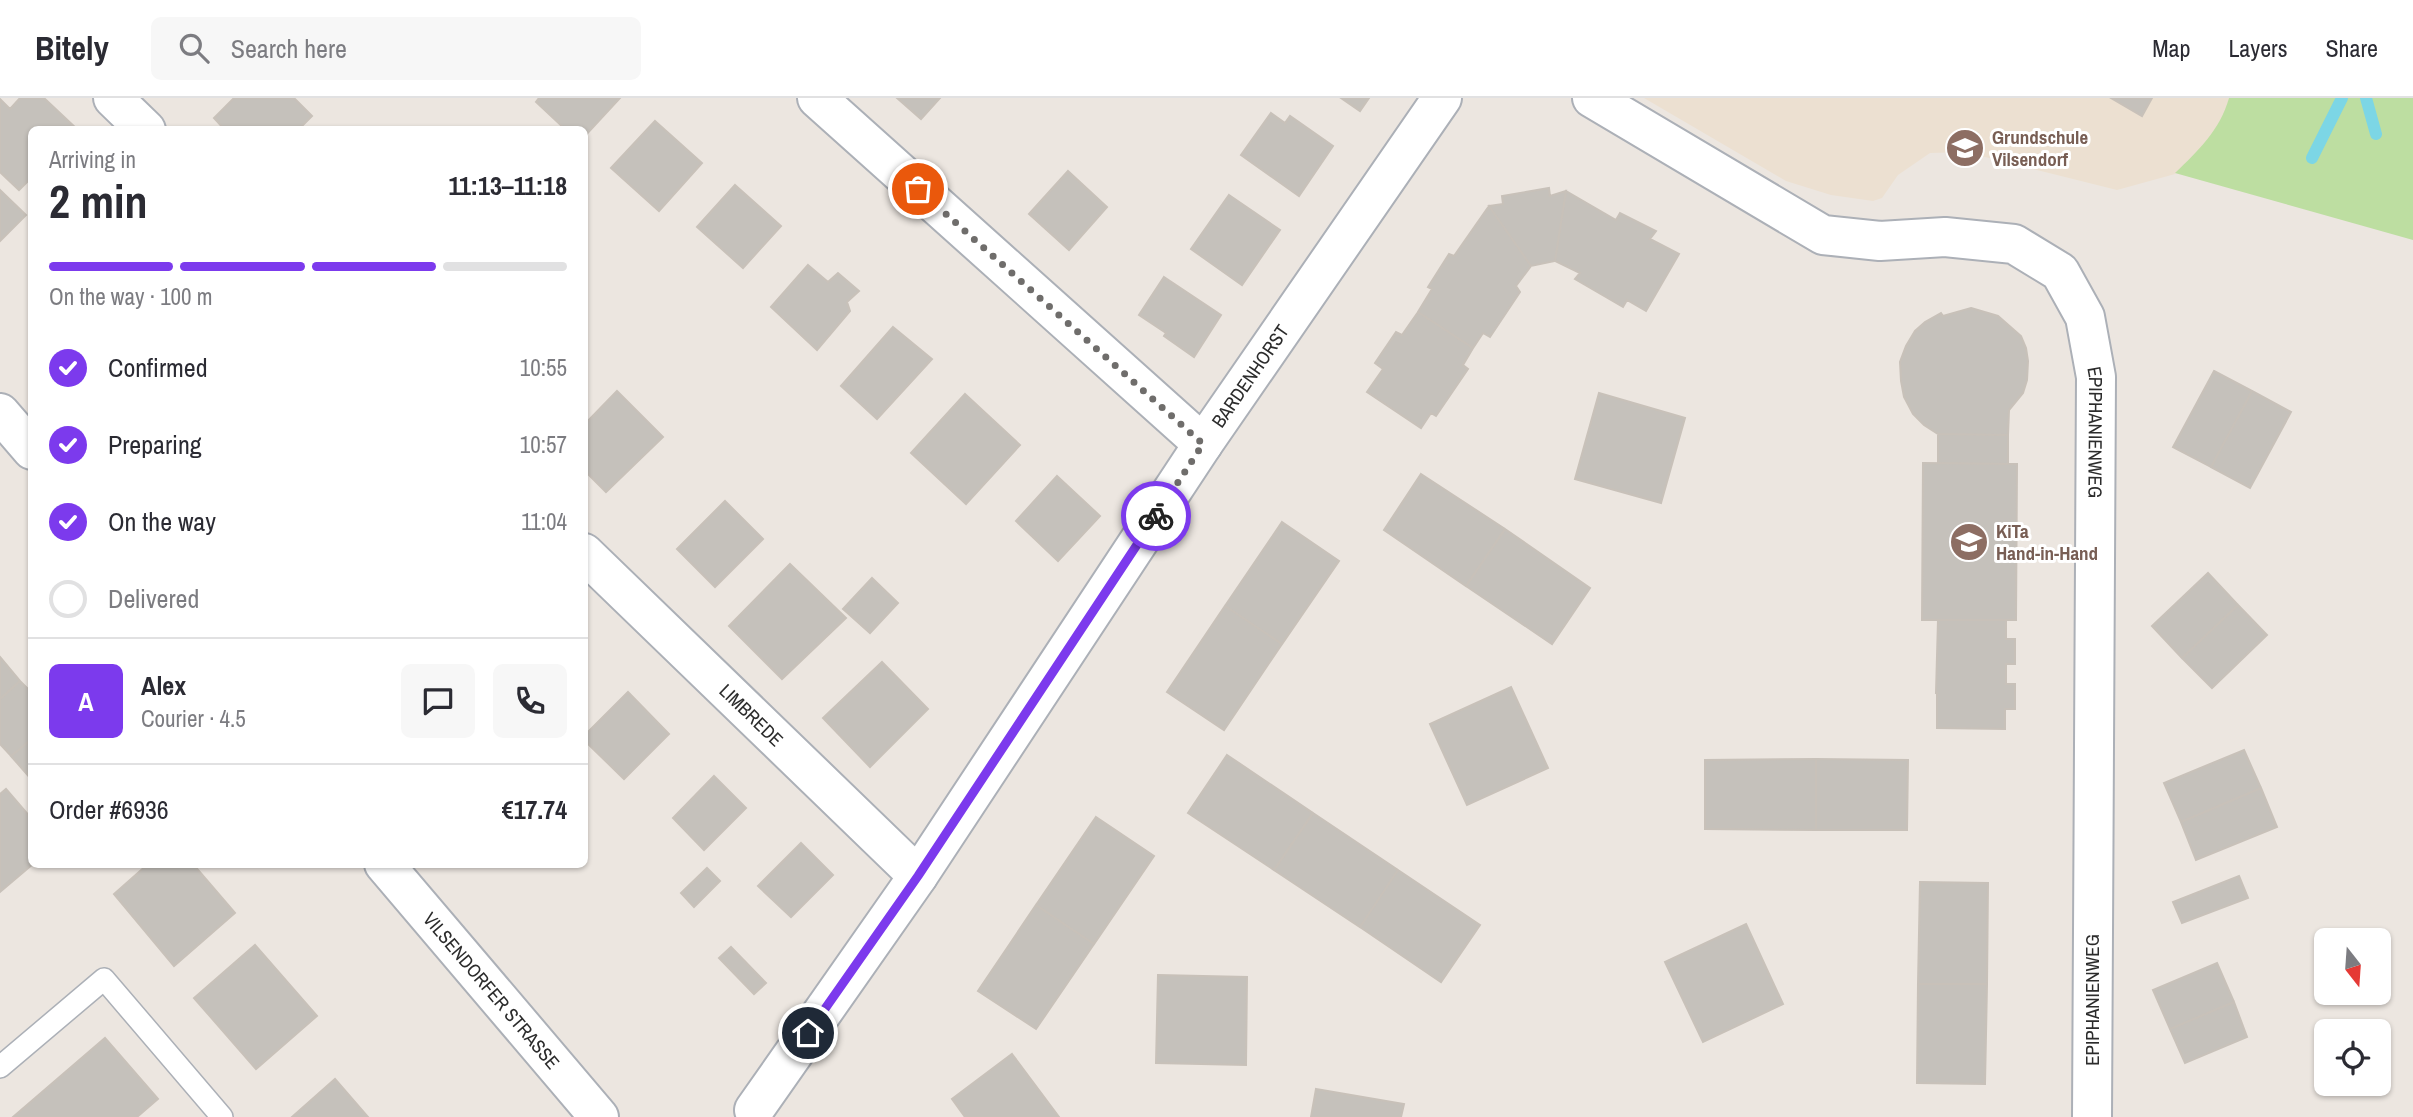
<!DOCTYPE html>
<html lang="en">
<head>
<meta charset="utf-8">
<style>
  :root { --surface:#fff; --page:#f7f7f7; --text:#2b2b33; --muted:#7c7c81; --line:#e1e1e2; --accent:#7c3aed }
  body { margin:0; font-family:"Archivo Narrow",sans-serif; background:var(--page); color:var(--text); height:100vh; display:flex; flex-direction:column; font-size:26px; white-space:nowrap }
  * { box-sizing:border-box; margin:0 }
  p { font-size:23px; color:var(--muted) }
  .icon { flex:none; width:38px; height:38px; fill:none; stroke:currentColor; stroke-width:2; stroke-linecap:round; stroke-linejoin:round }
  .map { position:relative; flex:1; overflow:hidden }
  .details { position:absolute; left:28px; top:28px; width:560px; height:742px; display:flex; flex-direction:column; background:var(--surface); border-radius:10px; box-shadow:0 2px 5px #0004 }
  .details>* { flex:none }
  .needle { width:46px; rotate:163deg }
  .tools { position:absolute; left:2314px; top:830px; display:grid; gap:14px }
  .tools a { display:grid; place-items:center; width:77px; height:77px; border-radius:10px; background:var(--surface); box-shadow:0 2px 5px #0004; font-size:35px }
  .pin { position:absolute; display:grid; place-items:center; width:60px; height:60px; color:#fff; margin:-30px; border:4px solid #fff; border-radius:50%; box-shadow:0 2px 7px #0007 }
  .courier { position:absolute; display:grid; place-items:center; width:70px; height:70px; margin:-35px; border:5px solid #7c3aed; border-radius:50%; background:#fff; color:#222; box-shadow:0 2px 9px #0007 }
  .overview em { font-style:normal; font-weight:800 }
  .overview div { display:flex; flex-direction:column-reverse }
  .overview { display:flex; align-items:center; justify-content:space-between; height:119px; padding:0 21px }
  h1 { font-size:46px; font-weight:800; line-height:52px }
  .bar { display:grid; grid-template-columns:repeat(4,1fr); gap:10px 7px; align-content:center; height:84px; padding:0 21px }
  .bar i { height:9px; border-radius:5px; background:var(--line) }
  .bar .selected { background:var(--accent) }
  .bar p { grid-column:span 4 }
  .line { display:flex; align-items:center; gap:18px; padding:0 21px; border-top:2px solid var(--line) }
  .line div { flex:1 }
  .round { display:grid; place-items:center; flex:none; width:74px; height:74px; border-radius:10px; background:var(--page) }
  ol { padding:0 21px; list-style:none }
  li { display:flex; align-items:center; gap:21px; height:77px }
  li p { margin-inline-start:auto }
  li .icon { padding:7px; border-radius:50%; background:var(--accent); color:#fff; stroke-width:4 }
  li:last-child { color:var(--muted) }
  li i { width:38px; height:38px; border:4px solid var(--line); border-radius:50% }
  header { display:flex; align-items:center; gap:42px; box-sizing:border-box; height:98px; padding:0 35px; background:var(--surface); border-bottom:2px solid var(--line) }
  header strong { font-size:33px }
  nav { display:flex; gap:38px; margin-inline-start:auto; font-size:24px }
  .search { width:490px; height:63px; background:var(--page); display:flex; align-items:center; gap:18px; box-sizing:border-box; padding:0 24px; border-radius:10px; color:var(--muted); font-size:26px }
  .map>svg:first-child { display:block }
  .education { fill:#ece0d1 }
  .green { fill:#bddea1 }
  .lines { fill:none; stroke-linecap:round; stroke-linejoin:round }
  .stream { stroke:#7cd6e5; stroke-width:12 }
  .building { fill:#c5c1bb; stroke:#c8c1b9; stroke-width:2 }
  .service-casing { stroke:#acb0b7; stroke-width:24 }
  .minor-casing { stroke:#acb0b7; stroke-width:42 }
  .secondary-casing { stroke:#acb0b7; stroke-width:42 }
  .service { stroke:#fff; stroke-width:21 }
  .minor { stroke:#fff; stroke-width:38 }
  .secondary { stroke:#fff; stroke-width:38 }
  .done { stroke:#6f6d6b; stroke-width:7; stroke-dasharray:0 12.6 }
  .route { stroke:#7c3aed; stroke-width:9 }
  .labels { text-anchor:middle; dominant-baseline:central; stroke-width:6; stroke-linejoin:round; paint-order:stroke }
  .education-label { font-size:19px; font-weight:bold; fill:#785e54; stroke:#fff; text-anchor:start }
  .street-label { font-size:19px; fill:#2c2c2c; stroke:#fff }
</style>
</head>
<body>
<header>
<strong>Bitely</strong>
<div class="search"><svg class="icon" aria-label="search" viewBox="0 0 24 24"><circle cx="10" cy="10" r="6"/><path d="M15 15l6 6"/></svg>Search here</div>
<nav><a>Map</a><a>Layers</a><a>Share</a></nav>
</header>
<div class="map">
<svg width="2413" height="1019" viewBox="0 0 2413 1019">
  <rect width="100%" height="100%" fill="#ece6e0"/>
  <!-- education -->
  <path class="education" d="M1644 0H2229L2224 19 2205 46 2175 76 2117 92 1965 54 1930 55 1898 77 1882 100 1873 103 1831 97 1786 83Z"/>
  <!-- green -->
  <path class="green" d="M2229 0H2413V142L2175 75C2198 53 2220 32 2229 0Z"/>
  <g class="lines">
    <!-- stream -->
    <path class="stream" d="M2366 0 2376 36
      M2312 60 2342 0"/>
  </g>
  <!-- building -->
  <path class="building" d="M20 0H44L77 31 32 32V79L19 92 0 74V1L10 11Z
    M234 0H294L312 18 298 32H225L214 20Z
    M539 0H620L584 39V32H566L536 4Z
    M897 0H940L921 21Z
    M1341 0H1369L1360 13Z
    M2111 0H2152L2142 18Z
    M1271 15 1285 25 1290 18 1333 48 1299 98 1241 57Z
    M655 23 702 65 659 113 611 70Z
    M1068 73 1107 109 1069 152 1029 116Z
    M735 87 781 128 743 170 697 129Z
    M1549 90 1550 98 1566 93 1555 163 1531 168 1489 108 1503 106 1502 98Z
    M0 92 26 117 0 143Z
    M1566 93 1616 122 1620 115 1656 133 1650 141 1679 156 1646 213 1627 202 1623 209 1575 181 1580 175 1555 163Z
    M1229 97 1280 132 1242 187 1191 151Z
    M1489 108 1531 168 1516 188 1520 194 1490 239 1483 235 1473 250 1418 214 1432 191 1428 189 1449 156 1454 158Z
    M808 167 828 184 838 175 859 193 847 204 850 213 817 252 771 209Z
    M1164 179 1221 217 1194 259 1164 238 1166 235 1139 217Z
    M1971 210 1998 218 2021 238 2026 250 2028 263 2027 282 2023 295 2009 312 2008 337 1938 336 1924 327 1913 316 1904 299 1901 283 1900 264 1906 248 1915 233 1925 224 1941 215 1943 218Z
    M1418 214 1473 250 1463 267 1468 271 1436 318 1431 315 1421 330 1367 294 1383 271 1375 265 1396 234 1402 237Z
    M893 229 932 261 877 321 841 288Z
    M2214 273 2252 293 2211 369 2173 349Z
    M617 293 663 339 606 394 584 372V327Z
    M2252 293 2291 314 2250 390 2211 369Z
    M1599 295 1685 320 1661 405 1575 381Z
    M965 296 1020 347 966 406 911 355Z
    M1938 336 2008 337V366L1938 365Z
    M1923 365 2017 366 2016 522H1922Z
    M1421 376 1505 431 1466 488 1384 432Z
    M1057 378 1100 418 1058 463 1016 423Z
    M725 403 763 441 715 489 677 451Z
    M1282 424 1339 463 1282 546 1225 508Z
    M1505 431 1590 490 1552 546 1466 488Z
    M790 466 846 520 782 581 729 528Z
    M2208 475 2238 507 2182 560 2152 528Z
    M872 480 898 505 870 535 843 511Z
    M2238 507 2267 537 2212 590 2182 560Z
    M1225 508 1282 546 1224 632 1167 594Z
    M1938 522H2006V541H2015V566H2006V586H2015V611H2005V631L1937 630V595H1936Z
    M0 559 20 583 0 601Z
    M882 564 928 611 870 669 823 620Z
    M20 583 32 595V641L11 658 0 646V601Z
    M1511 589 1548 670 1467 707 1430 626Z
    M628 594 669 636 624 681 584 642V638Z
    M32 641V682L11 658Z
    M2244 652 2261 690 2181 724 2164 685Z
    M1227 657 1313 715 1274 772 1188 715Z
    M1816 661 1908 662 1907 732H1816Z
    M1816 661V732L1705 731V662Z
    M714 678 746 710 704 752 673 720Z
    M2261 690 2277 729 2196 762 2181 724Z
    M6 691 32 721V766H33L0 794V696Z
    M1313 715 1398 772 1360 829 1274 772Z
    M1096 719 1154 758 1094 846 1036 807Z
    M801 745 833 777 791 819 758 788Z
    M148 766H193L235 815 174 868 114 796Z
    M707 770 720 783 694 809 681 795Z
    M1398 772 1480 827 1441 884 1360 829Z
    M2239 778 2248 800 2182 825 2173 804Z
    M1920 784 1988 785 1987 886H1918Z
    M1036 807 1094 846 1036 931 978 893Z
    M1746 826 1783 906 1703 944 1665 864Z
    M255 847 317 918 256 971 194 900Z
    M731 849 766 885 754 896 719 860Z
    M2217 865 2234 904 2170 931 2153 892Z
    M1158 877 1247 879 1246 967 1156 965Z
    M1918 886H1987L1985 986 1917 985Z
    M2234 904 2247 939 2185 965 2170 931Z
    M105 940 158 1001 137 1019H13Z
    M1012 956 1059 1019H965L952 1001Z
    M335 981 368 1019H292Z
    M1316 991 1404 1006 1401 1019H1311Z"/>
  <g class="lines">
    <defs>
      <path id="service" d="M0 969 104 881 222 1019"/>
      <g id="minor">
        <path d="M113 0 146 32"/>
        <path d="M817 0 1203 346"/>
        <path id="s1" d="M1592 0 1823 137 1880 143 1945 139 2014 146 2060 174 2085 219 2096 279 2092 1019"/>
        <path id="s2" d="M584 455 918 778"/>
        <path id="s3" d="M754 1012 918 778 1203 346 1442 0"/>
      </g>
      <g id="secondary">
        <path d="M0 315 32 352"/>
        <path id="s4" d="M384 766 599 1019"/>
      </g>
    </defs>
    <!-- service casing -->
    <use href="#service" class="service-casing"/>
    <!-- minor casing -->
    <use href="#minor" class="minor-casing"/>
    <!-- secondary casing -->
    <use href="#secondary" class="secondary-casing"/>
    <!-- service -->
    <use href="#service" class="service"/>
    <!-- minor -->
    <use href="#minor" class="minor"/>
    <!-- secondary -->
    <use href="#secondary" class="secondary"/>
  </g>
  <g class="lines">
    <!-- done -->
    <path class="done" d="M918 91 1203 346 1156 418"/>
    <!-- route -->
    <path class="route" d="M808 935 918 778 1156 418"/>
  </g>
  <!-- icons -->
  <defs>
    <symbol id="school-disc" viewBox="-11 -11 22 22"><circle r="9.5" fill="#8d6e63" stroke="#fff"/><path d="M0-5L7-2L0 1L-7-2ZM-4 1L0 2.5L4 1V4Q0 6-4 4Z" fill="#fff"/></symbol>
  </defs>
  <g fill-rule="evenodd">
    <use href="#school-disc" x="1943" y="28" width="44" height="44"/>
    <use href="#school-disc" x="1947" y="422" width="44" height="44"/>
  </g>
  <g class="labels">
    <!-- education labels -->
    <g class="education-label">
      <text x="1992" y="39">Grundschule<tspan x="1992" dy="22">Vilsendorf</tspan></text>
      <text x="1996" y="433">KiTa<tspan x="1996" dy="22">Hand-in-Hand</tspan></text>
    </g>
    <!-- street labels -->
    <g class="street-label">
      <text stroke="none"><textPath href="#s3" startOffset="886">BARDENHORST</textPath></text>
      <text stroke="none"><textPath href="#s1" startOffset="682">EPIPHANIENWEG</textPath></text>
      <text stroke="none"><textPath href="#s2" startOffset="233">LIMBREDE</textPath></text>
      <text stroke="none"><textPath href="#s4" startOffset="166">VILSENDORFER STRASSE</textPath></text>
      <text transform="translate(2092 902) rotate(-90)">EPIPHANIENWEG</text>
    </g>
  </g>
</svg>
<div class="tools">
<a><svg class="needle" viewBox="-14 -14 28 28"><path d="M0-13l5 13h-10z" fill="#e53935"/><path d="M0 13l5-13h-10z" fill="#7c7c81"/></svg></a>
<a><svg class="icon" aria-label="locate" viewBox="0 0 24 24"><circle cx="12" cy="12" r="6"/><path d="M12 2v4M12 18v4M2 12h4M18 12h4"/></svg></a>
</div>
<div class="pin" style="left:918px;top:91px;background:#ea580c"><svg class="icon" aria-label="bag" viewBox="0 0 24 24"><path d="M5 8h14l-1 12H6zM9 8a3 3 0 0 1 6 0"/></svg></div>
<div class="pin" style="left:808px;top:935px;background:#1f2937"><svg class="icon" aria-label="home" viewBox="0 0 24 24"><path d="M3 11l9-7 9 7M6 9v11h12V9"/></svg></div>
<div class="courier" style="left:1156px;top:418px"><svg class="icon" aria-label="bike" viewBox="0 0 24 24"><circle cx="6" cy="16" r="4"/><circle cx="18" cy="16" r="4"/><path d="M6 16l4-8h5l3 8M10 8l3 8H6M13 5h3"/></svg></div>
<section class="details">
<div class="overview"><div><h1>2 min</h1><p>Arriving in</p></div><em>11:13–11:18</em></div>
<div class="bar"><i class="selected"></i><i class="selected"></i><i class="selected"></i><i></i><p>On the way · 100 m</p></div>
<ol>
<li><svg class="icon" aria-label="check" viewBox="0 0 24 24"><path d="M5 12l5 5 9-10"/></svg>Confirmed<p>10:55</p></li>
<li><svg class="icon" aria-label="check" viewBox="0 0 24 24"><path d="M5 12l5 5 9-10"/></svg>Preparing<p>10:57</p></li>
<li><svg class="icon" aria-label="check" viewBox="0 0 24 24"><path d="M5 12l5 5 9-10"/></svg>On the way<p>11:04</p></li>
<li><i></i>Delivered</li>
</ol>
<div class="line" style="height:126px"><b class="round" style="background:var(--accent);color:#fff">A</b><div><b>Alex</b><p>Courier · 4.5</p></div><a class="round"><svg class="icon" aria-label="chat" viewBox="0 0 24 24"><path d="M4 5h16v11H9l-5 4z"/></svg></a><a class="round"><svg class="icon" aria-label="phone" viewBox="0 0 24 24"><path d="M5 4h4l2 5-3 2q2 4 5 5l2-3 5 2v4C11 20 4 13 5 4z"/></svg></a></div>
<div class="line" style="height:91px"><div>Order #6936</div><b>€17.74</b></div>
</section>
</div>
</body>
</html>
